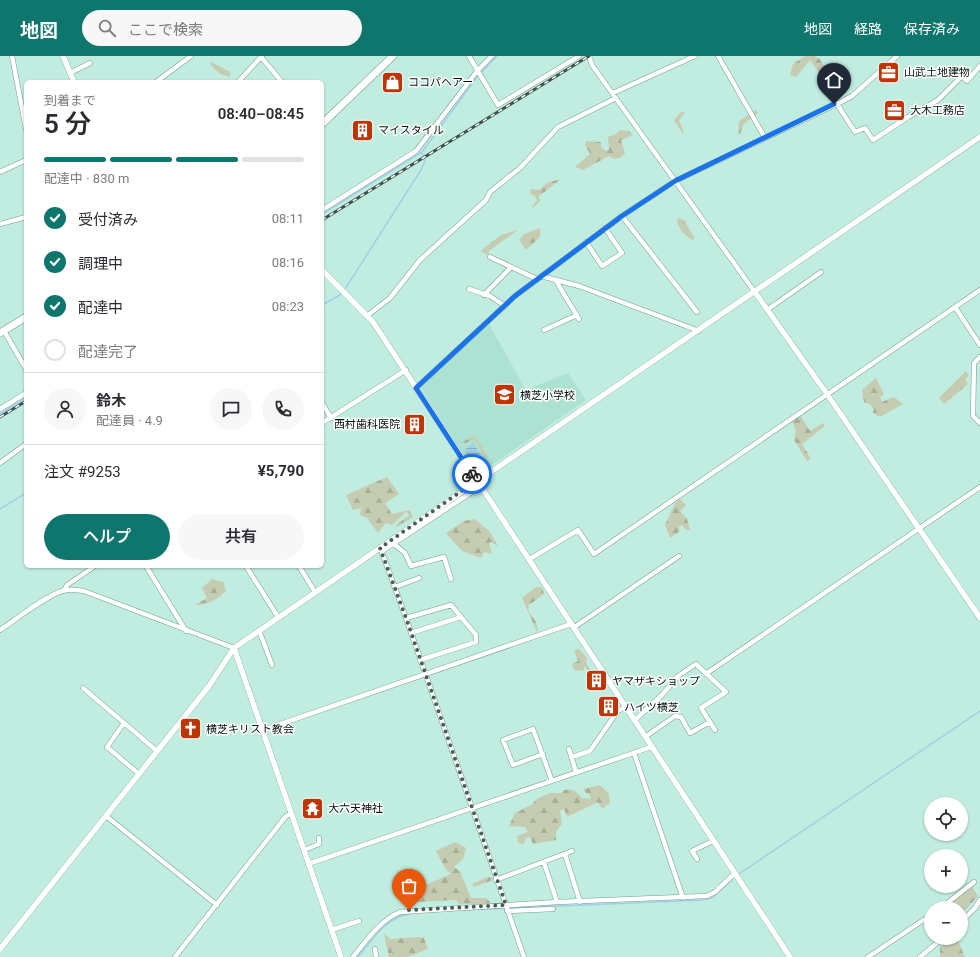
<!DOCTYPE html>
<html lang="ja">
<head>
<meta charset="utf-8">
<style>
  :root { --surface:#fff; --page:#f7f7f7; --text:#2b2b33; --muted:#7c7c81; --line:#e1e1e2; --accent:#0f766e }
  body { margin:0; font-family:Roboto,"Noto Sans JP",sans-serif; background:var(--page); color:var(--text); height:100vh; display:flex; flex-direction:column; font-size:15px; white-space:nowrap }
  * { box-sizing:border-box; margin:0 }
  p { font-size:13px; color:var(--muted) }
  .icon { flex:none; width:22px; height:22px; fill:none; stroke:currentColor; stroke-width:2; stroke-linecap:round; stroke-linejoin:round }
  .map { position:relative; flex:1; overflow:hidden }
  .panel { position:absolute; left:24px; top:24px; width:300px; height:488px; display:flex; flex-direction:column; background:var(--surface); border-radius:6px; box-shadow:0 1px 3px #0004 }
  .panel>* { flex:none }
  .tools { position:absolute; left:924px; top:741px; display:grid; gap:8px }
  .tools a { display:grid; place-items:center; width:44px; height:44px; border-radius:50%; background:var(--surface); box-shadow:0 1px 3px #0004; font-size:20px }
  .pin { position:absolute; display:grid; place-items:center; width:34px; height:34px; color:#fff; margin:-41px -17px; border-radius:50% 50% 50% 0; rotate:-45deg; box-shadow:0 0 4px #0007 }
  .pin .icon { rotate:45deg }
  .courier { position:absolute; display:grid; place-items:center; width:40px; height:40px; margin:-20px; border:3px solid #1a73e8; border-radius:50%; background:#fff; color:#222; box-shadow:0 1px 5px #0007 }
  .head em { font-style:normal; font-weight:600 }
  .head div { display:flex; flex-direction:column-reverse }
  .head { display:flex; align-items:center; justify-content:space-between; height:68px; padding:0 20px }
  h1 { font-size:26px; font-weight:600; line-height:30px }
  .bar { display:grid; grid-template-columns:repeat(4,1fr); gap:6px 4px; align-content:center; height:48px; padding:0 20px }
  .bar i { height:5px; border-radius:3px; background:var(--line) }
  .bar .active { background:var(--accent) }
  .bar p { grid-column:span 4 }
  .line { display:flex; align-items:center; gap:10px; padding:0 20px; border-top:1px solid var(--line) }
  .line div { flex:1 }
  .round { display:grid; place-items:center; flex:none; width:42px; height:42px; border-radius:21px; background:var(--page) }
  ol { padding:0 20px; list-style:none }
  li { display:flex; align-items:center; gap:12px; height:44px }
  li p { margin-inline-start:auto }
  li .icon { padding:4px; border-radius:50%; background:var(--accent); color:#fff; stroke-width:4 }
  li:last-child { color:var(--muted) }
  li i { width:22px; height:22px; border:2px solid var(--line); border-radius:50% }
  .button { display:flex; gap:8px; margin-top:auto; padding:8px 20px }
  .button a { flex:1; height:46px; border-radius:24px; background:var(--accent); color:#fff; font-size:16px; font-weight:600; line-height:46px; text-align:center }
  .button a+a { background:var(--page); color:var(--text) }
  header { display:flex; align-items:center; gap:24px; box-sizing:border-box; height:56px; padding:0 20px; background:var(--accent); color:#fff }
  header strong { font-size:19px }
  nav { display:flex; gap:22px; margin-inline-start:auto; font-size:14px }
  .search { width:280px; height:36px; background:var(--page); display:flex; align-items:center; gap:10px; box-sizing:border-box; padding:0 14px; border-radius:22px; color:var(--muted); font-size:15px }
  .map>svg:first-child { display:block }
  .built { fill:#ade1d2 }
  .forest { fill:url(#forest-firs) }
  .water { fill:url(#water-rules) }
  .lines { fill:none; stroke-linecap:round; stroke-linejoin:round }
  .stream { stroke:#a4cee5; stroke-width:1.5 }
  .minor-casing { stroke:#749d92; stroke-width:5.5 }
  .tertiary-casing { stroke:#749d92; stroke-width:6 }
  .trunk-casing { stroke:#749d92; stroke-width:8 }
  .minor { stroke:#fff; stroke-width:4.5 }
  .tertiary { stroke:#fff; stroke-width:5.5 }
  .trunk { stroke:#fff; stroke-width:7 }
  .rail-casing { stroke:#3c534d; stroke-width:3 }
  .rail { stroke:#fff; stroke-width:1.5; stroke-dasharray:4.5; stroke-linecap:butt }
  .done { stroke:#465e57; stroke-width:4; stroke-dasharray:0 7.2 }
  .route { stroke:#1a73e8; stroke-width:5 }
  .labels { text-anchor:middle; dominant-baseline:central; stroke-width:3; stroke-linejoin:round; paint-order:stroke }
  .poi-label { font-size:11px; fill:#03110d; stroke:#fff; text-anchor:start }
</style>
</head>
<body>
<header>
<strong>地図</strong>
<div class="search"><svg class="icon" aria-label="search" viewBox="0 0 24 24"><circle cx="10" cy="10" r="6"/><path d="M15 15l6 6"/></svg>ここで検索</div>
<nav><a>地図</a><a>経路</a><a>保存済み</a></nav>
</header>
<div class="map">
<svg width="980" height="901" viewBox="0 0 980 901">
  <defs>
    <pattern id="forest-firs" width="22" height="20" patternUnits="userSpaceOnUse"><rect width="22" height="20" fill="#c5ccb1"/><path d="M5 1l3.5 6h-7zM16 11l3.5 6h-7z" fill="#a8ae97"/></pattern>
    <pattern id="water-rules" width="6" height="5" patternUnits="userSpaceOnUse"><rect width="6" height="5" fill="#a4cee5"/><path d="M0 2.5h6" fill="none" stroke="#8cb0c3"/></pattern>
  </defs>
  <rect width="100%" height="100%" fill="#c1ede0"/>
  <!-- built -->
  <path class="built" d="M489 268 526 334 568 317 586 344 483 415 479 416 476 415 470 409 421 331Z"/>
  <!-- forest -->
  <path class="forest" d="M805 0H814L820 3 826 15 820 18 810 4 796 21 790 19 793 8Z
    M212 6 230 16V21L220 18 210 8Z
    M756 54 758 57 743 69 740 79 738 78 739 65Z
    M682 55 685 57 679 64 684 76 683 78 674 64Z
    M620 74 629 75 633 79 621 84 625 97 620 102 614 103 609 100 583 114 575 111 590 98 585 89 586 85 601 86V91L606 95 609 94 608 81 616 78Z
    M561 123 539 140 540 145 533 152 532 150 537 145 535 140 530 138 531 133 539 134 547 127Z
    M678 162 684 164 695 183 692 184 682 176 677 166Z
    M540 172V181L526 194 519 184 524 178Z
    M518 174 489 195V199L481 196 483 193 501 179Z
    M966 315 969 320 965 323 968 328 944 348 939 342Z
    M876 322 884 338 880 341 882 346 894 341 903 348 880 361 873 357 874 353 870 348 864 346 862 334Z
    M800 359 810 375 823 367 825 370 802 388 811 403 807 405 794 384 796 375 792 364Z
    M475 380 488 401 485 402 474 383 464 388 462 386Z
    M387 421 399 438 385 447 392 458 409 454 413 461 397 471 396 469 408 460 409 458 406 456 392 469 386 467 378 477 367 462 360 459 361 452 353 454 346 439Z
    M679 442 686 449 680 455 687 463 690 474H686L682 469 678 471 680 475 670 482 665 469 675 447Z
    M475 463 490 476 498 490 491 486 489 487 492 498 484 496 481 502 462 495 446 477 464 465Z
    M212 523 223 526 226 535C218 543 206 550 195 549L207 542 202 532Z
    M536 531H542L544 538 529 549 528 554 536 566 538 575 537 576 522 542Z
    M579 593 587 602 586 606 590 615 585 611 583 615 574 614 572 608 578 605 574 594Z
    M600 729 609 738 610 747 602 753 598 746 567 761 564 753 560 755 562 768 556 776V784L533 788 530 781 526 782 524 788 518 787 517 780 528 776 525 771 509 770 515 757 531 749 538 742 551 737H562L564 734C573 732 577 736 582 742L591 743 589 738 586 737 583 733Z
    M455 786 466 792 463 803 454 811 460 815 471 842H486L490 846 488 848H459L456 844 418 846 415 840 421 831 451 818 445 812 436 795Z
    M488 821H491L493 824 474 831 472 828Z
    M969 826 978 840 961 859V852H951L946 845Z
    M384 878 391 883 418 881 424 882 428 893 408 901H389Z
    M949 882H957L965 901H940V891Z"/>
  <!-- water -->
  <path class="water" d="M473 387 484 403 474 409 464 394Z"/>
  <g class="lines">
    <!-- stream -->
    <path class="stream" d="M322 158 422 96 477 21 497 0
      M322 249 340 239 345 233 421 114 425 105 422 97
      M0 358 26 341
      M0 453 26 437
      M739 818 980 655
      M469 854 702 844 712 842 732 824
      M358 901C372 884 387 860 410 858"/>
    <defs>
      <path id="minor" d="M12 0 26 73
        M469 0 498 49 579 0
        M589 0 592 9 754 235
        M718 0 765 82
        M261 1 282 26
        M70 17 90 7
        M156 26 191 0
        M238 26 262 0
        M613 37 695 0
        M837 48 855 76 865 72 873 84 908 61 938 44 962 20 967 25 980 10
        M0 116 26 104
        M322 154 416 95 478 14 492 0
        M622 160 697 256
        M0 168 26 161
        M586 186 602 210 622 197 605 172
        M490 201 537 223
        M541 220 579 230 699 275
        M556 224 559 230 579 263
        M469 233 490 240 505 250
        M484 239 511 211
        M955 251 980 289
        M767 254 821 216
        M368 259 390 242 420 204 486 144 490 136 520 112 558 71 616 42
        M544 274 577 259
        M4 275 26 313
        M980 301 974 307 973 360 980 367
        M416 332 515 240 622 160 675 125 841 46 852 40 897 0
        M322 347 331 362
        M0 353 26 337
        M322 367 406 314
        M0 407 26 388
        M394 488 405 497 411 510 444 501 451 523
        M380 491 406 562 524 901
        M382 495 472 436
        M528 504 578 474 594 498 980 234
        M146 510 186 575
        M246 510 278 561
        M299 510 315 536
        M395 531 419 522
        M64 535 67 529 95 510
        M406 562 451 549 476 579V586L420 604
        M573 572 679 500
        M0 574C15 564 48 538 65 534 71 533 77 534 84 535L234 592
        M259 574 272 609
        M411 577 461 561
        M707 617 980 431
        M83 632 157 695
        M635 664 662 639 678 620 696 608 726 636 701 652 715 674
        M124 667 107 691 139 718
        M263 674 571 568
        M645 681 675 660 681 661 690 677 710 666
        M569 693 576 716
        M634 697 683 842
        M543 698 513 709 503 684 533 673 552 725
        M572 701 590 695 617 656 626 650
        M106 760 217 849
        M304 794 319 788V782
        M565 798 580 846
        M697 803 692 795 713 785
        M544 807 557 846
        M308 808 651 691
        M496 824 572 795
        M941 852 974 826
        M507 855 553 853
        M961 866 975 852 980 844
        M331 874 359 865
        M375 893 376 901
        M175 901 286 760 291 758
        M353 901C367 884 379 865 400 856L557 846 707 840 715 836 735 817
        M868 901 931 859
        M920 901 943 882"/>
      <path id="tertiary" d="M63 0 74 26
        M322 214 373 266 790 901
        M754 235 827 338 980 562
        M234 592 341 901
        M0 893 209 630 234 592 980 81"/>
      <path id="trunk" d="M322 68 393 0
        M0 277 26 261"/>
    </defs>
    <!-- minor casing -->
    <use href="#minor" class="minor-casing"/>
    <!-- tertiary casing -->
    <use href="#tertiary" class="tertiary-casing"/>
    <!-- trunk casing -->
    <use href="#trunk" class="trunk-casing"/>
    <!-- minor -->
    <use href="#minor" class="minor"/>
    <!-- tertiary -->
    <use href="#tertiary" class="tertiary"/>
    <!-- trunk -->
    <use href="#trunk" class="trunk"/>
    <defs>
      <path id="rail" d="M322 164 589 0
        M0 361 26 345"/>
    </defs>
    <!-- rail casing -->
    <use href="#rail" class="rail-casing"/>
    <!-- rail -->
    <use href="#rail" class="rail"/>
  </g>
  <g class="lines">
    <!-- done -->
    <path class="done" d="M409 854 506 849 406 562 380 492 476 425 472 418"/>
    <!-- route -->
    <path class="route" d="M472 418 416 332 515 240 622 160 675 125 834 48"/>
  </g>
  <!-- icons -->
  <defs>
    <symbol id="office-square" viewBox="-11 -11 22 22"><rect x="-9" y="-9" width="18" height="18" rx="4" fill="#be3505" stroke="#fff"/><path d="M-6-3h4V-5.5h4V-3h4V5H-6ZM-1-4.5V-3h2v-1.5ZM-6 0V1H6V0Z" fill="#fff"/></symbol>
    <symbol id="shop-square" viewBox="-11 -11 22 22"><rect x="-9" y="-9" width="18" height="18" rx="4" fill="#be3505" stroke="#fff"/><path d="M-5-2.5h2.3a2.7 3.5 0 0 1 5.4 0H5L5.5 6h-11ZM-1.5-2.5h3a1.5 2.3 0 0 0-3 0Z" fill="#fff"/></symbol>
    <symbol id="building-square" viewBox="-11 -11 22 22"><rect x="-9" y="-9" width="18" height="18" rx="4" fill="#be3505" stroke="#fff"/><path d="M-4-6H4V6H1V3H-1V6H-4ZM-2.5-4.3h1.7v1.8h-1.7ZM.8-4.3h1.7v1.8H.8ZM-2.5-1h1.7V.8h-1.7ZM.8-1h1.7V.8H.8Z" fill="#fff"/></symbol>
    <symbol id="school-square" viewBox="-11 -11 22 22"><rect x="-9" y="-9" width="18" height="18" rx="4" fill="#be3505" stroke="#fff"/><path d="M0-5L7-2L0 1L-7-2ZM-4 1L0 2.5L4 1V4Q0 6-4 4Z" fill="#fff"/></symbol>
    <symbol id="church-square" viewBox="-11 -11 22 22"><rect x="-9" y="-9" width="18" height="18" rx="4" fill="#be3505" stroke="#fff"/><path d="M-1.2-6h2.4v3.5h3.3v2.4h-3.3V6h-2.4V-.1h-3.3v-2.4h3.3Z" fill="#fff"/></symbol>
    <symbol id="temple-square" viewBox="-11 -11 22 22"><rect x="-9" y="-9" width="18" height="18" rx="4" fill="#be3505" stroke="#fff"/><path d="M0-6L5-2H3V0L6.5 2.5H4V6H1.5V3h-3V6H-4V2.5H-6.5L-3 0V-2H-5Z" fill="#fff"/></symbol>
  </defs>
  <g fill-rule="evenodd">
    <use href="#office-square" x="876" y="4" width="25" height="25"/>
    <use href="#shop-square" x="380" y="14" width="25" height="25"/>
    <use href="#office-square" x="882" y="42" width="25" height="25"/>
    <use href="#building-square" x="350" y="62" width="25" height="25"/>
    <use href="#school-square" x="492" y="326" width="25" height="25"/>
    <use href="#building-square" x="402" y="356" width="25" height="25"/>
    <use href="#building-square" x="584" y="612" width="25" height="25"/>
    <use href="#building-square" x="596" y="638" width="25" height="25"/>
    <use href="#church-square" x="178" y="660" width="25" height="25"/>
    <use href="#temple-square" x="300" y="740" width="25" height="25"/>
  </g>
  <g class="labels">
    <!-- poi labels -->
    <g class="poi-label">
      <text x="904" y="16">山武土地建物</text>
      <text x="408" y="26">ココパヘアー</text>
      <text x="910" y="54">大木工務店</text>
      <text x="378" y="74">マイスタイル</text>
      <text x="520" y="339">横芝小学校</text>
      <text x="400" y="368" text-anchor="end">西村歯科医院</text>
      <text x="612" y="625">ヤマザキショップ</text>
      <text x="624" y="651">ハイツ横芝</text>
      <text x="206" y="673">横芝キリスト教会</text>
      <text x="328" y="752">大六天神社</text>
    </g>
  </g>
</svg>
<div class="tools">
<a><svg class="icon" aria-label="locate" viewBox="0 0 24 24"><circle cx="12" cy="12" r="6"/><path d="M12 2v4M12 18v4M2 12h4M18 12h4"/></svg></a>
<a>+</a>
<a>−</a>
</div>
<div class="pin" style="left:409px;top:854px;background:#ea580c"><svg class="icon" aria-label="bag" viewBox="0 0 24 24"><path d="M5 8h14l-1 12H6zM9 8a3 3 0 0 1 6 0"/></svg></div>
<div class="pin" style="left:834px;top:48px;background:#1f2937"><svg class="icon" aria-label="home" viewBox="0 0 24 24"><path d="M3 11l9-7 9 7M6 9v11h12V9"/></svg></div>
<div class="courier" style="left:472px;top:418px"><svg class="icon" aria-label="bike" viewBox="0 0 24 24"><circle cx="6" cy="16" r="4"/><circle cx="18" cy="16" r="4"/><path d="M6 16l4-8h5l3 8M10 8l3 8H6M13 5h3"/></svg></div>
<section class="panel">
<div class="head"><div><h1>5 分</h1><p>到着まで</p></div><em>08:40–08:45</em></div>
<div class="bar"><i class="active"></i><i class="active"></i><i class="active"></i><i></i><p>配達中 · 830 m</p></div>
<ol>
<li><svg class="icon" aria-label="check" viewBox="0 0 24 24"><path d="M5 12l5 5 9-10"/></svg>受付済み<p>08:11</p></li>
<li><svg class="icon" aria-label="check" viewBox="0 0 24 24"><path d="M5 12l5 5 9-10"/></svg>調理中<p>08:16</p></li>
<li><svg class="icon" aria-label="check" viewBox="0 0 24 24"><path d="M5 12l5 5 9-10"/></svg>配達中<p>08:23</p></li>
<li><i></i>配達完了</li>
</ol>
<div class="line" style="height:72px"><a class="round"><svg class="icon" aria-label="person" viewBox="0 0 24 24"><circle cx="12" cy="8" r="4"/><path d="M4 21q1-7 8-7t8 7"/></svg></a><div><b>鈴木</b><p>配達員 · 4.9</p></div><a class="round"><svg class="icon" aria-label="chat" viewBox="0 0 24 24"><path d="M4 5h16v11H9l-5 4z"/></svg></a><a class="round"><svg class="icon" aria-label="phone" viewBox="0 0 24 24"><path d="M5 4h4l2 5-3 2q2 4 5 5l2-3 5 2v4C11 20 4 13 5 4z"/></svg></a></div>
<div class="line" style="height:52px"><div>注文 #9253</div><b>¥5,790</b></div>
<div class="button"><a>ヘルプ</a><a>共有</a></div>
</section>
</div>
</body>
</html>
